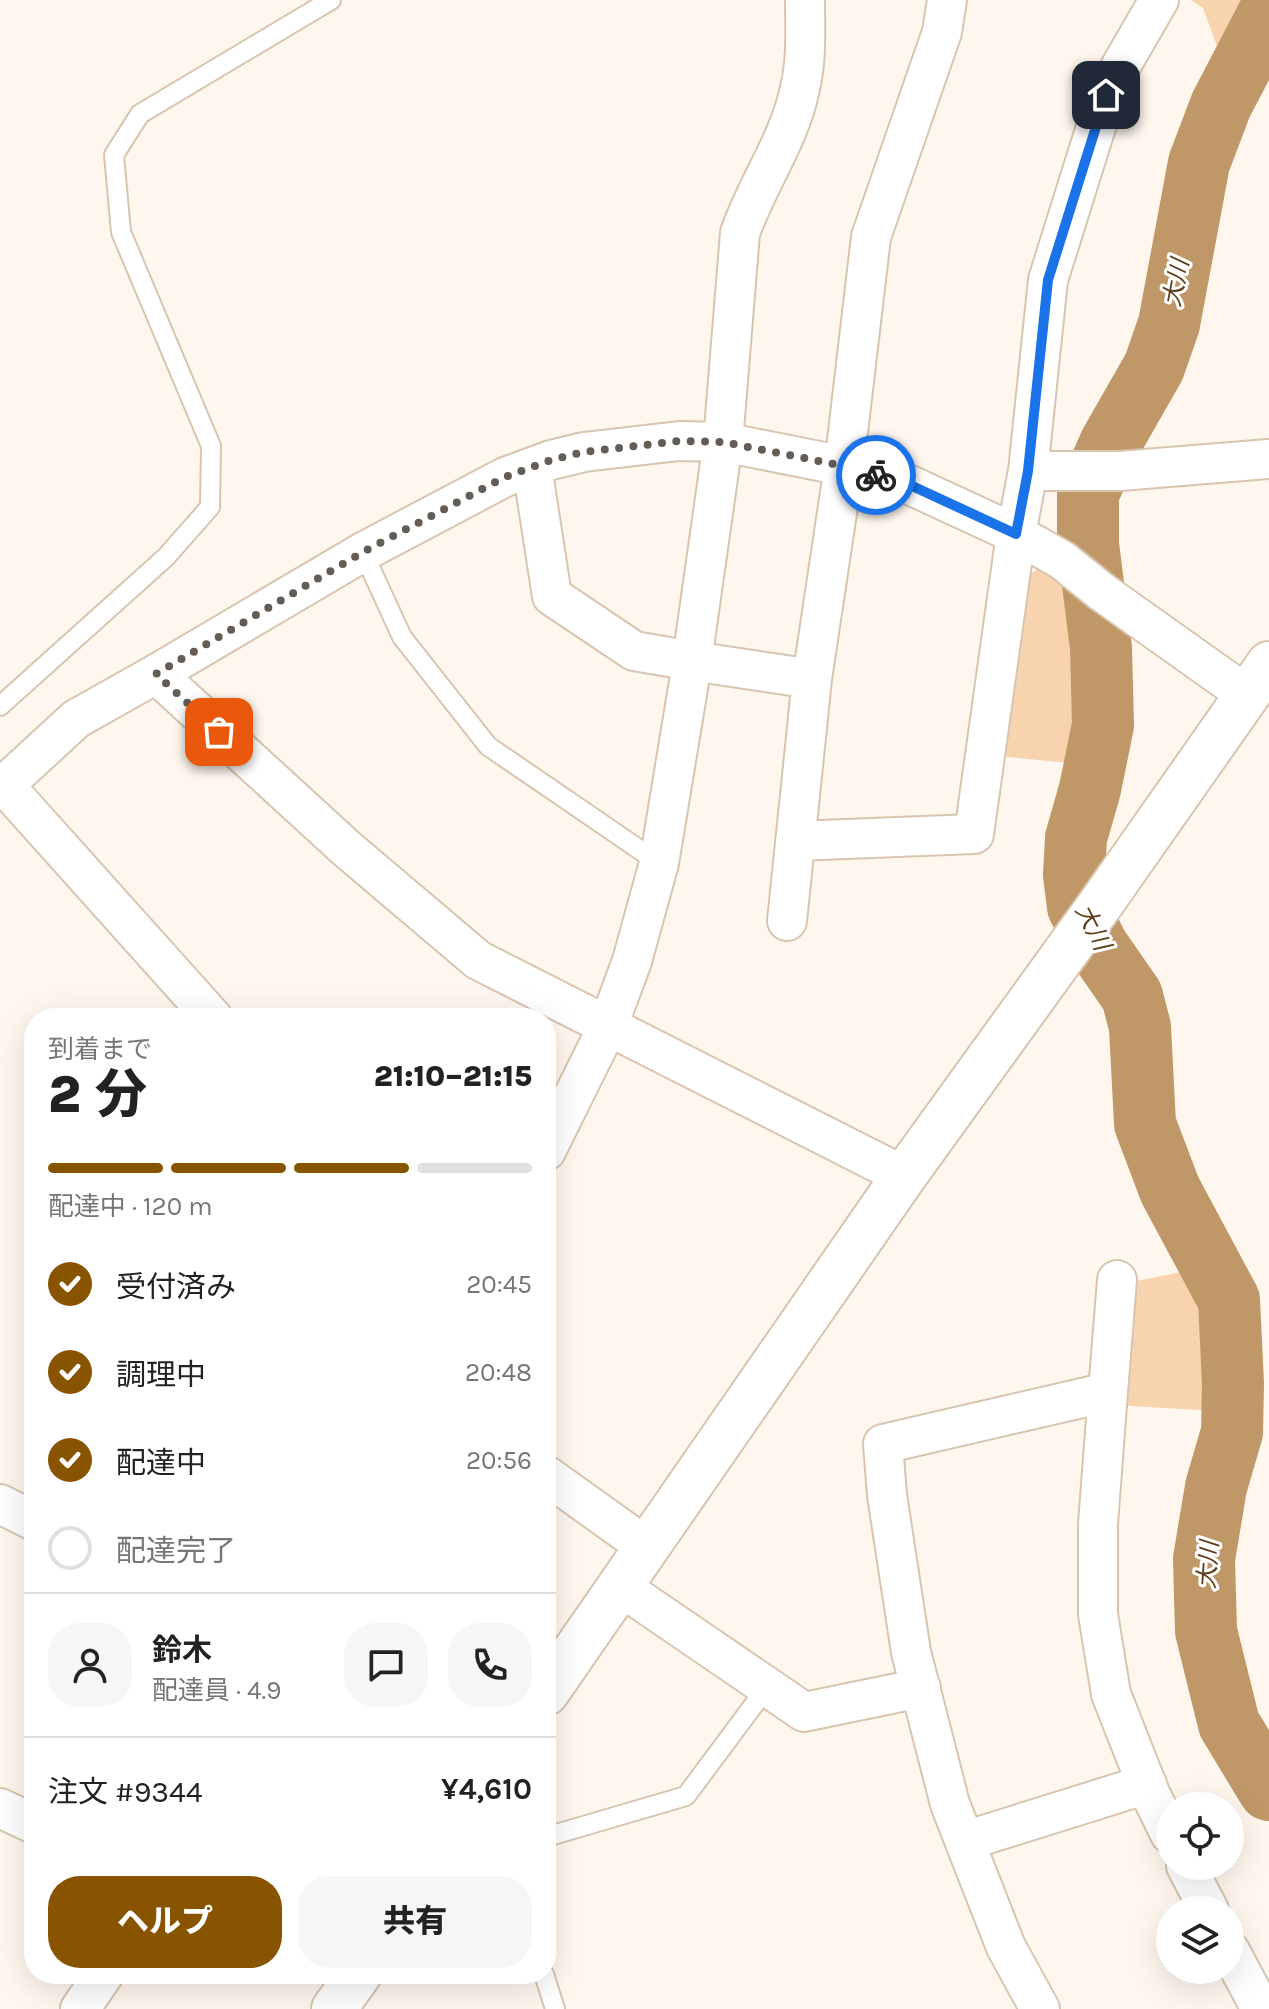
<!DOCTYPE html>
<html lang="ja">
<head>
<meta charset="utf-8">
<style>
  :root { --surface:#fff; --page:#f6f6f6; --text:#222; --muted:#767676; --line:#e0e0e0; --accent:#885400 }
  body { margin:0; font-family:Karla,"Noto Sans JP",sans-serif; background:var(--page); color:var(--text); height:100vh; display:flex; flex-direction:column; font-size:30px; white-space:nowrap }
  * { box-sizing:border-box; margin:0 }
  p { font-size:26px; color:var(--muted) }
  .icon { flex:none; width:44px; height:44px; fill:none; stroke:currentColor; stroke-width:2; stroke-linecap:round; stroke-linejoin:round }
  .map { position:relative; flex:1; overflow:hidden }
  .panel { position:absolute; left:24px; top:1008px; width:532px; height:976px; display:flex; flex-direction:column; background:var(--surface); border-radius:32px; box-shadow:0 8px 32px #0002 }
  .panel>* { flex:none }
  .buttons { position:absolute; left:1156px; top:1792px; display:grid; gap:16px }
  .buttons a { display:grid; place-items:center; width:88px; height:88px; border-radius:50%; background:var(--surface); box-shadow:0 8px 32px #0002; font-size:40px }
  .pin { position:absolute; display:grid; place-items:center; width:68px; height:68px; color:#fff; margin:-34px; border-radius:16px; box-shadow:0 4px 12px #0006 }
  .courier { position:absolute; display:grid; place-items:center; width:80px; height:80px; margin:-40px; border:6px solid #1a73e8; border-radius:50%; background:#fff; color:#222; box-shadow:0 2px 10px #0007 }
  .summary em { font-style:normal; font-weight:800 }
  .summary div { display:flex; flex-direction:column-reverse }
  .summary { display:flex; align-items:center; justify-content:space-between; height:136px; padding:0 24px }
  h1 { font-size:52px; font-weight:800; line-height:60px }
  .bar { display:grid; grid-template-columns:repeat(4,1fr); gap:12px 8px; align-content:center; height:96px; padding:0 24px }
  .bar i { height:10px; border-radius:6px; background:var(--line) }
  .bar .current { background:var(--accent) }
  .bar p { grid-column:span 4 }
  .line { display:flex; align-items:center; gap:20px; padding:0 24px; border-top:2px solid var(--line) }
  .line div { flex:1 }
  .round { display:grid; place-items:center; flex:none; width:84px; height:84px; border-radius:32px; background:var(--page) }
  ol { padding:0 24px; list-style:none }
  li { display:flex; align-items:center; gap:24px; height:88px }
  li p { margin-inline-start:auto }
  li .icon { padding:8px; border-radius:50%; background:var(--accent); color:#fff; stroke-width:4 }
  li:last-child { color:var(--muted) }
  li i { width:44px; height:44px; border:4px solid var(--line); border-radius:50% }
  .primary-button { display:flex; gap:16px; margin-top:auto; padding:16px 24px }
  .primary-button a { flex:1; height:92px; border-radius:32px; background:var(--accent); color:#fff; font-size:32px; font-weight:800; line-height:92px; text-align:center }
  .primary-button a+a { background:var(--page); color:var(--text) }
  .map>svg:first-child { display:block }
  .green { fill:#f7d4ae }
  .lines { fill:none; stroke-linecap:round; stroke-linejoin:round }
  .river { stroke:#c09767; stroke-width:62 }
  .lane-casing { stroke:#d8c5b0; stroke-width:22 }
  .street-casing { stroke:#d8c5b0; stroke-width:42 }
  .secondary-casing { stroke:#d8c5b0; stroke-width:48 }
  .lane { stroke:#fff; stroke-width:18 }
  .street { stroke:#fff; stroke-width:38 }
  .secondary { stroke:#fff; stroke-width:44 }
  .done { stroke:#645d56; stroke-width:8; stroke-dasharray:0 14.4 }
  .route { stroke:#1a73e8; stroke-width:10 }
  .labels { text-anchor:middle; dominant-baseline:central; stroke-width:6; stroke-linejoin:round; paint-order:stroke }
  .water-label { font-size:24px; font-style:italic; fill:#5d3f1a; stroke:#fff }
</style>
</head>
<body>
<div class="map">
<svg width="1269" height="2009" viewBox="0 0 1269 2009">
  <rect width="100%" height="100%" fill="#fff7ee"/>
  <!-- green -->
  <path class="green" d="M1191 0H1268L1228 76 1203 8Z
    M1041 567 1088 595 1097 724 1089 765 990 755 1016 583Z
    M1201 1268 1211 1299 1216 1411 1115 1405 1132 1282Z"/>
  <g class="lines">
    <!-- river -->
    <path class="river" d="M1269 13 1221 105 1199 163 1169 324 1154 367 1110 444 1088 494V544L1101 648 1103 725 1090 789 1076 838 1074 875 1078 907 1098 947 1132 996 1140 1027 1145 1124 1170 1190 1229 1300 1233 1384 1232 1432 1216 1487 1204 1559 1206 1631 1229 1724 1269 1790"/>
    <defs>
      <path id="lane" d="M363 552 402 637 488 746 659 863
        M0 706 166 557 210 507 211 446 121 232 114 155 140 114 331 0
        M546 1837 686 1796 767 1687
        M544 1974 555 2009"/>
      <path id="street" d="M805 0C805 29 807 59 800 88 790 139 757 184 740 233L723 442 689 682 659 863 632 961 608 1026 904 1176
        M532 467 552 596 634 651 692 661 812 679
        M1028 471H1120L1269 459
        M156 674 346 848 478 960 608 1026 546 1151
        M4 785 213 1018
        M0 789 76 719 156 674 363 552 505 477 551 460 584 452 679 441 723 442 844 466 910 485 1016 534 1062 560 1102 592 1247 695
        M795 841 974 834 1016 534 1028 471 1048 280 1106 95 1122 64 1159 0
        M787 921 812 679 844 466 871 237 942 32 947 0
        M1108 1392 1117 1280
        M546 1475 648 1548
        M0 1504 34 1521
        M621 1587 804 1712 921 1688
        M0 1808 34 1824
        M965 1841 1147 1784
        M1186 1866 1209 1910
        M1230 1951 1261 2009
        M80 2009 104 1974
        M1040 2009 1006 1947 950 1804 911 1652 887 1495 883 1444 1108 1392 1098 1524V1614L1111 1694 1150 1793 1170 1834"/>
      <path id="secondary" d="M546 1693 904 1176 1102 902 1269 664
        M334 2009 359 1974"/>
    </defs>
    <!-- lane casing -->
    <use href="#lane" class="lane-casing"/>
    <!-- street casing -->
    <use href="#street" class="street-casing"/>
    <!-- secondary casing -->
    <use href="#secondary" class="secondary-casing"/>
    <!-- lane -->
    <use href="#lane" class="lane"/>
    <!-- street -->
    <use href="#street" class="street"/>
    <!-- secondary -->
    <use href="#secondary" class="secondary"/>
  </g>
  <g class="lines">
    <!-- done -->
    <path class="done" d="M219 732 156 674 363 552 505 477 551 460 584 452 679 441 723 442 844 466 876 475"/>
    <!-- route -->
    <path class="route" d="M876 475 910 485 1016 534 1028 471 1048 280 1106 95"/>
  </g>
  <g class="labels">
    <!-- water labels -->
    <g class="water-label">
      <text transform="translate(1176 283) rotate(-79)">大川</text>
      <text transform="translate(1093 927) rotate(63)">大川</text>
      <text transform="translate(1208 1565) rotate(-86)">大川</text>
    </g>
  </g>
</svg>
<div class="buttons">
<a><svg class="icon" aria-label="locate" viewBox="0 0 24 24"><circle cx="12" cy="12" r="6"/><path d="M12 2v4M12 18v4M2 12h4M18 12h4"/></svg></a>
<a><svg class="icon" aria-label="layers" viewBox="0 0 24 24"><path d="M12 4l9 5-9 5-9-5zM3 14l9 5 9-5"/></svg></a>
</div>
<div class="pin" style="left:219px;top:732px;background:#ea580c"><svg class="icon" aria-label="bag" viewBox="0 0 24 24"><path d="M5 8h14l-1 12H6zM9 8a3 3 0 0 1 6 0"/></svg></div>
<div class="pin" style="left:1106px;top:95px;background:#1f2937"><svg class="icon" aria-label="home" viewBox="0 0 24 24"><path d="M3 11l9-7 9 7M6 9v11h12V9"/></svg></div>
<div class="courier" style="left:876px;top:475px"><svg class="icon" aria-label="bike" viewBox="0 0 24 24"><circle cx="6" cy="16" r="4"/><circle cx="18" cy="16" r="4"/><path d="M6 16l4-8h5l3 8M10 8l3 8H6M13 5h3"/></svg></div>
<section class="panel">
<div class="summary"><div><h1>2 分</h1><p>到着まで</p></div><em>21:10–21:15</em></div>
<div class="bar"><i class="current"></i><i class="current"></i><i class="current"></i><i></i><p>配達中 · 120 m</p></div>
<ol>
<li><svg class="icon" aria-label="check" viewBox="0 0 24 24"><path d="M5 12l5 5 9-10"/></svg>受付済み<p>20:45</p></li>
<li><svg class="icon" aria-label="check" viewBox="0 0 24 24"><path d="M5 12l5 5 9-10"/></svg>調理中<p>20:48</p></li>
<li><svg class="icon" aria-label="check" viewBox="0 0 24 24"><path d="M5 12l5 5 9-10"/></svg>配達中<p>20:56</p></li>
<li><i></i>配達完了</li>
</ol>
<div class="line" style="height:144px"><a class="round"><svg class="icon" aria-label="person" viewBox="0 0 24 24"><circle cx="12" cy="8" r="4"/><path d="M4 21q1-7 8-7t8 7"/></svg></a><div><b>鈴木</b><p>配達員 · 4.9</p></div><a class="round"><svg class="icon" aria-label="chat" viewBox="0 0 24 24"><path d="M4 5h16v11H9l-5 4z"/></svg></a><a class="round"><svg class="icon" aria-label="phone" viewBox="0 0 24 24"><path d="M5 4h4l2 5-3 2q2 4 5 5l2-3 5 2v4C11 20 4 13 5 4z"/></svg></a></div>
<div class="line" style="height:104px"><div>注文 #9344</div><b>¥4,610</b></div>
<div class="primary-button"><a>ヘルプ</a><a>共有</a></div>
</section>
</div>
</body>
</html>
